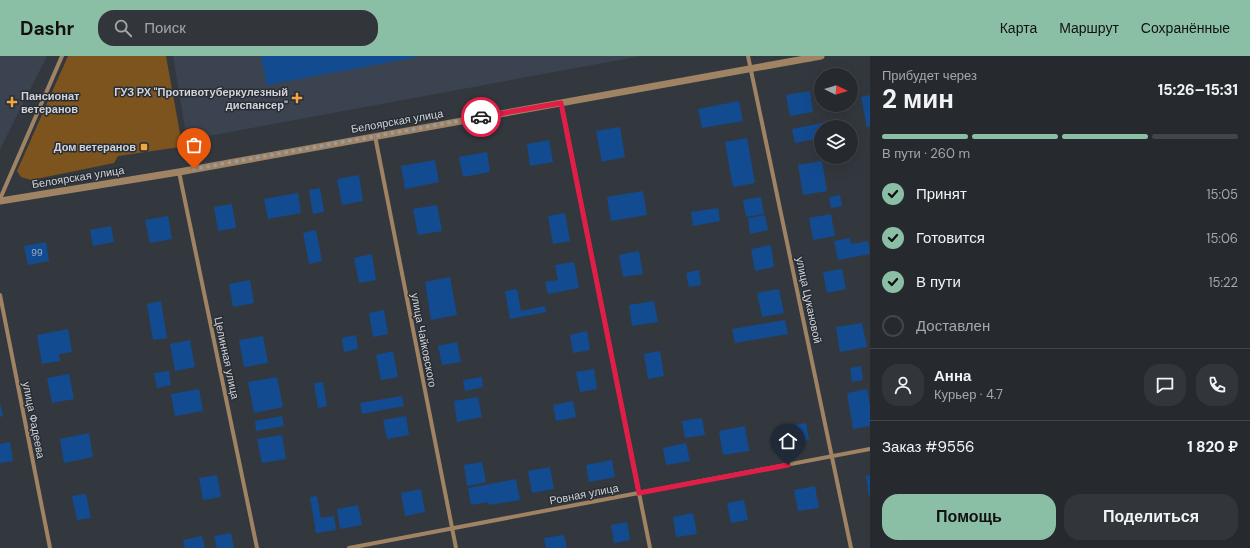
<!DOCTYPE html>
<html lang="ru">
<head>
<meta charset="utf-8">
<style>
  :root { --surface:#262a2f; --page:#32363b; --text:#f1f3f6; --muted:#a4a7aa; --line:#42464b; --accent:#8abfa5 }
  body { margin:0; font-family:"DM Sans",sans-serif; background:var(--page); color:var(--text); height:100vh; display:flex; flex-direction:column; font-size:15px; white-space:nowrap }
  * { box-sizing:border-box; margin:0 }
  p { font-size:13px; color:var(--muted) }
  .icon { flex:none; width:22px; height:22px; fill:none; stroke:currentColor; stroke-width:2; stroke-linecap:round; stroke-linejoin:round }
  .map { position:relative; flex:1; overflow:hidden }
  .panel { display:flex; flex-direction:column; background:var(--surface); width:380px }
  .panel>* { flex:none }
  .needle { width:26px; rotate:95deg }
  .controls { position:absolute; left:814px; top:12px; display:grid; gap:8px }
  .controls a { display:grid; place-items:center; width:44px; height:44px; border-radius:50%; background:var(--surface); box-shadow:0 4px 16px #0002,0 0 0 1px var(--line); font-size:20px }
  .pin { position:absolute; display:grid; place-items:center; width:34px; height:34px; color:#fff; margin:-41px -17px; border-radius:50% 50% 50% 0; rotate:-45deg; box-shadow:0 0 4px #0007 }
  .pin .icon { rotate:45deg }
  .courier { position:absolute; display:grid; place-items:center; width:40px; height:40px; margin:-20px; border:3px solid #e11d48; border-radius:50%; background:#fff; color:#222; box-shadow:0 1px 5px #0007 }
  .head em { font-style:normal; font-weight:700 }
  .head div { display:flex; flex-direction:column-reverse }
  .head { display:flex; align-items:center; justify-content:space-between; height:68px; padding:0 12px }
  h1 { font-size:26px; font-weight:700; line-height:30px }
  .bar { display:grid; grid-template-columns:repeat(4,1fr); gap:6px 4px; align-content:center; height:48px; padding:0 12px }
  .bar i { height:5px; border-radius:3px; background:var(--line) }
  .bar .selected { background:var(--accent) }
  .bar p { grid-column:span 4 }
  .line { display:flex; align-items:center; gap:10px; padding:0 12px; border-top:1px solid var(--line) }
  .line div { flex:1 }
  .round { display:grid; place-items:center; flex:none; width:42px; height:42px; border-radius:16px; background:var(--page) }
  ol { padding:0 12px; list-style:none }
  li { display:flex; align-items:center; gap:12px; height:44px }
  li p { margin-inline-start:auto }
  li .icon { padding:4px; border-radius:50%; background:var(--accent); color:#111; stroke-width:4 }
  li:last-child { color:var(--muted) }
  li i { width:22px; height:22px; border:2px solid var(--line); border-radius:50% }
  .action { display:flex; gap:8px; margin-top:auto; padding:8px 12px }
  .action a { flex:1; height:46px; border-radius:16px; background:var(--accent); color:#111; font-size:16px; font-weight:700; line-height:46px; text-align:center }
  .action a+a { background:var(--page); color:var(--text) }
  header { display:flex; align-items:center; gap:24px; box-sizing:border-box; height:56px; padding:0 20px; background:var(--accent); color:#111 }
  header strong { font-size:19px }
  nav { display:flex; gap:22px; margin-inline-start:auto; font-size:14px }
  .search { width:280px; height:36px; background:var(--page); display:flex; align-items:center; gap:10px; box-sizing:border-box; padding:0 14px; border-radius:16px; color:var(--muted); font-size:15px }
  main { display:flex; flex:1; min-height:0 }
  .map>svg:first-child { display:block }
  .built { fill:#3a434f }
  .green { fill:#7d541d }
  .building { fill:#134b90 }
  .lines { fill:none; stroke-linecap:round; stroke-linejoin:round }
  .minor { stroke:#9f8363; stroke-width:4 }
  .tertiary { stroke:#9f8363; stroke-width:7 }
  .done { stroke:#999da2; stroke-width:4; stroke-dasharray:0 7.2 }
  .route { stroke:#e11d48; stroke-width:5 }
  .poi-dot { fill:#f1a640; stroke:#292e35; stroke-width:1.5 }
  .labels { text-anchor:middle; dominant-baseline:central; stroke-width:3; stroke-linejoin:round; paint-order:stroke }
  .number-label { font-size:9px; fill:#a1b1c6 }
  .poi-label { font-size:11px; font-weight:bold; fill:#d0d3d8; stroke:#292e35; text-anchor:end }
  .street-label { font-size:11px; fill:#d0d3d8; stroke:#292e35 }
</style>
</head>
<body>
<header>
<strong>Dashr</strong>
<div class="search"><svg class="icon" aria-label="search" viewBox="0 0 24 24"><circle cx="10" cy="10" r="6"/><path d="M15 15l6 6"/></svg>Поиск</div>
<nav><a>Карта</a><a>Маршрут</a><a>Сохранённые</a></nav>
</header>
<main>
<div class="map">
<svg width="870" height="492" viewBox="0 0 870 492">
  <rect width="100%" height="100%" fill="#33383f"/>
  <!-- built -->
  <path class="built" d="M0 0H47L0 93Z
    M173 0H641L187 84Z"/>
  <!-- green -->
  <path class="green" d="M68 0H166L181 83 180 91 118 100 114 107 31 124 21 121 17 115Z"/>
  <!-- building -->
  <path class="building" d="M261 0H418V1L267 29Z
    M810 35 813 56 790 60 786 39Z
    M870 39V70L867 71 861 41Z
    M739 45 743 65 702 72 698 53Z
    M827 66 828 71H821V82L795 87 792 73Z
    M620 71 625 101 602 106 596 75Z
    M747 82 755 127 733 131 725 86Z
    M549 84 553 106 530 110 527 88Z
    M487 96 490 116 463 121 459 101Z
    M435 104 439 126 405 133 401 110Z
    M822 105 827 135 803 139 798 109Z
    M359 119 363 145 342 149 337 123Z
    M320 132 324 156 313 158 309 134Z
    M643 135 647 159 611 165 607 141Z
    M298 137 301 157 268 163 264 143Z
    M840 139 842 150 831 152 829 141Z
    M761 141 764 158 746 161 743 144Z
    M232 148 236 172 218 175 214 151Z
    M437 149 442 175 418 179 413 153Z
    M718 152 720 165 693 170 691 156Z
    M565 157 570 185 553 188 548 160Z
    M831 158 835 180 813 184 809 162Z
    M765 159 768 174 750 178 748 162Z
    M168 160 172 183 150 187 145 164Z
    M111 170 114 186 93 190 90 174Z
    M316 174 322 205 309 208 303 177Z
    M850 182 851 188 868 185 870 198 838 204 834 185Z
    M46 186 49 205 28 209 24 190Z
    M771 189 774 211 755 215 751 193Z
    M639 195 643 218 623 221 619 199Z
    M372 198 376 224 359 227 354 202Z
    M574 206 579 232 548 238 545 226 558 224 555 209Z
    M842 213 846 233 827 237 823 216Z
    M699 214 701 229 689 231 686 217Z
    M450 221 457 259 431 264 425 226Z
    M250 224 254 247 233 251 229 228Z
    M517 233 521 255 545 250 546 256 510 263 505 235Z
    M779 233 784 257 762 261 757 237Z
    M161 245 167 282 153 284 147 248Z
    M654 245 658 266 632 270 629 249Z
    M384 254 388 278 373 281 369 257Z
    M785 264 788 278 735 287 732 273Z
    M862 267 867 291 840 296 836 271Z
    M68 273 72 296 59 298 60 305 42 308 37 279Z
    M587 275 590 294 573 297 570 279Z
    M356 279 358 293 344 296 342 282Z
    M263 280 268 307 244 311 239 284Z
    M190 284 195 311 175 315 170 288Z
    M457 286 461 306 442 309 438 290Z
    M393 295 398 321 381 324 376 299Z
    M660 295 664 320 648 323 644 298Z
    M861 310 863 324 852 326 850 312Z
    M594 313 597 333 580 336 576 316Z
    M169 315 171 329 157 332 154 317Z
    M69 318 74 343 52 347 47 322Z
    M277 321 283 351 254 357 248 326Z
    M482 321 483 331 465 335 463 324Z
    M323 326 327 350 318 352 314 327Z
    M199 333 203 355 175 360 171 338Z
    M867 333 870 350V370L853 373 847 337Z
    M402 340 404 350 362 358 360 347Z
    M478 341 482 361 457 366 454 345Z
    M573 345 576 361 556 365 553 349Z
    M0 347 3 360 0 361Z
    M282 360 284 370 256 375 255 365Z
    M406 360 409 379 387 383 383 364Z
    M702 362 705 379 685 382 682 365Z
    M806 367 809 384 788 387 785 371Z
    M745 370 749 395 723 399 719 375Z
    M89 377 93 401 64 407 60 383Z
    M282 379 286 403 262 407 257 383Z
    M10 386 13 405 0 407V388Z
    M686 387 690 405 666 409 663 392Z
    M612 404 615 421 589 426 586 409Z
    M482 406 486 426 467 430 464 409Z
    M550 411 554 433 532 437 528 415Z
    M217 419 221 441 203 444 199 422Z
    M870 419V440H869L866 420Z
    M516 423 520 444 489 449 488 446 471 449 468 432Z
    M815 430 819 452 798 455 794 434Z
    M421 433 425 456 405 460 401 437Z
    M86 438 91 462 77 464 72 440Z
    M317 440 321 462 334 460 336 474 316 477 310 441Z
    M744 444 748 464 731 467 727 447Z
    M358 449 362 469 340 473 337 453Z
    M693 457 697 478 676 481 673 461Z
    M627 466 630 484 614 487 611 469Z
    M231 477 234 492H217L214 480Z
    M564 479 567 492H546L544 482Z
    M202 480 205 492H185L183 484Z"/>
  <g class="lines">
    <!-- minor -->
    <path class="minor" d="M748 0 851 492
      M561 47 650 492
      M375 80 456 492
      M179 116 257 492
      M0 143 62 0
      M0 239 50 492
      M349 492 870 393"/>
    <!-- tertiary -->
    <path class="tertiary" d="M0 145 179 116 821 0"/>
  </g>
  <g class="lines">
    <!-- done -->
    <path class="done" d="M194 113 481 61"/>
    <!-- route -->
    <path class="route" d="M481 61 561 47 639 437 788 409"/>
  </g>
  <!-- markers -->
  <g class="poi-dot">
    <path d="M295 36h4v4h4v4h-4v4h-4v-4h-4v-4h4z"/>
    <path d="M10 40h4v4h4v4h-4v4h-4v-4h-4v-4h4z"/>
    <rect x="140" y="87" width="8" height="8" rx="2"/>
  </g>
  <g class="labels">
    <!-- number labels -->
    <g class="number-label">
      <text x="37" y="197">99</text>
    </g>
    <!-- poi labels -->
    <g class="poi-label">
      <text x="288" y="36">ГУЗ РХ "Противотуберкулезный<tspan x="288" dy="13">диспансер"</tspan></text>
      <text x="21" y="40" text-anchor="start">Пансионат<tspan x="21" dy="13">ветеранов</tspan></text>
      <text x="136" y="91">Дом ветеранов</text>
    </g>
    <!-- street labels -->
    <g class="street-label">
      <text transform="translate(397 65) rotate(-10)">Белоярская улица</text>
      <text transform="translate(78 121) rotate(-9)">Белоярская улица</text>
      <text transform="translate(809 244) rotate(78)">улица Цукановой</text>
      <text transform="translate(424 284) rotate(79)">улица Чайковского</text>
      <text transform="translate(227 302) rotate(78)">Целинная улица</text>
      <text transform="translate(34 364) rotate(79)">улица Фадеева</text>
      <text transform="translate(584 438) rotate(-11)">Ровная улица</text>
    </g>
  </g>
</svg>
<div class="controls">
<a><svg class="needle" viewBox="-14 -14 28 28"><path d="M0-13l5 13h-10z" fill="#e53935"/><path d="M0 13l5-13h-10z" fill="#a4a7aa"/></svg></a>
<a><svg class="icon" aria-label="layers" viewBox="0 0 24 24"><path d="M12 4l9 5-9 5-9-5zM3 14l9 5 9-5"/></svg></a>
</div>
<div class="pin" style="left:194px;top:113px;background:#ea580c"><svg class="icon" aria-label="bag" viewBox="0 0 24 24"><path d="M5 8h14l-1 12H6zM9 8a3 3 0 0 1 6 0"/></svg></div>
<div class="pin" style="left:788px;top:409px;background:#1f2937"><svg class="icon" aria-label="home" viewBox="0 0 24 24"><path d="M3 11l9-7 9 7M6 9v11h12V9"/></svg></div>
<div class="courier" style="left:481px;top:61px"><svg class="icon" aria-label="car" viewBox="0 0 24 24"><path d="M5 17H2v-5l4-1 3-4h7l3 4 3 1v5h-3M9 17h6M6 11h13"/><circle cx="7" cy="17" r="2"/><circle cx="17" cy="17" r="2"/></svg></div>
</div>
<section class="panel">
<div class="head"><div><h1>2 мин</h1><p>Прибудет через</p></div><em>15:26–15:31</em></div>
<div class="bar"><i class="selected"></i><i class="selected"></i><i class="selected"></i><i></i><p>В пути · 260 m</p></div>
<ol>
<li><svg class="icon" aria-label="check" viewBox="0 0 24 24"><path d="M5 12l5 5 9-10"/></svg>Принят<p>15:05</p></li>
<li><svg class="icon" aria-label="check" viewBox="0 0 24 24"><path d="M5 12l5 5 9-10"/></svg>Готовится<p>15:06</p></li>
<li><svg class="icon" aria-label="check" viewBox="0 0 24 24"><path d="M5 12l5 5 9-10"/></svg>В пути<p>15:22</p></li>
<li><i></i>Доставлен</li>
</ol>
<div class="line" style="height:72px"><a class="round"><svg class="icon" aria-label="person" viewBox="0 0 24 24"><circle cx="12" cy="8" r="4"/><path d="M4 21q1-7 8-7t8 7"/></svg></a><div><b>Анна</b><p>Курьер · 4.7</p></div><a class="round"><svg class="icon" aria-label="chat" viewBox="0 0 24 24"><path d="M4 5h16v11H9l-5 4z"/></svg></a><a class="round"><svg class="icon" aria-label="phone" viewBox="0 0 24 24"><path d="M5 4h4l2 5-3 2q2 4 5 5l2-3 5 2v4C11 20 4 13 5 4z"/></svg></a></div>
<div class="line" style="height:52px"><div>Заказ #9556</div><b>1 820 ₽</b></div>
<div class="action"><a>Помощь</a><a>Поделиться</a></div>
</section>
</main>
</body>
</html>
